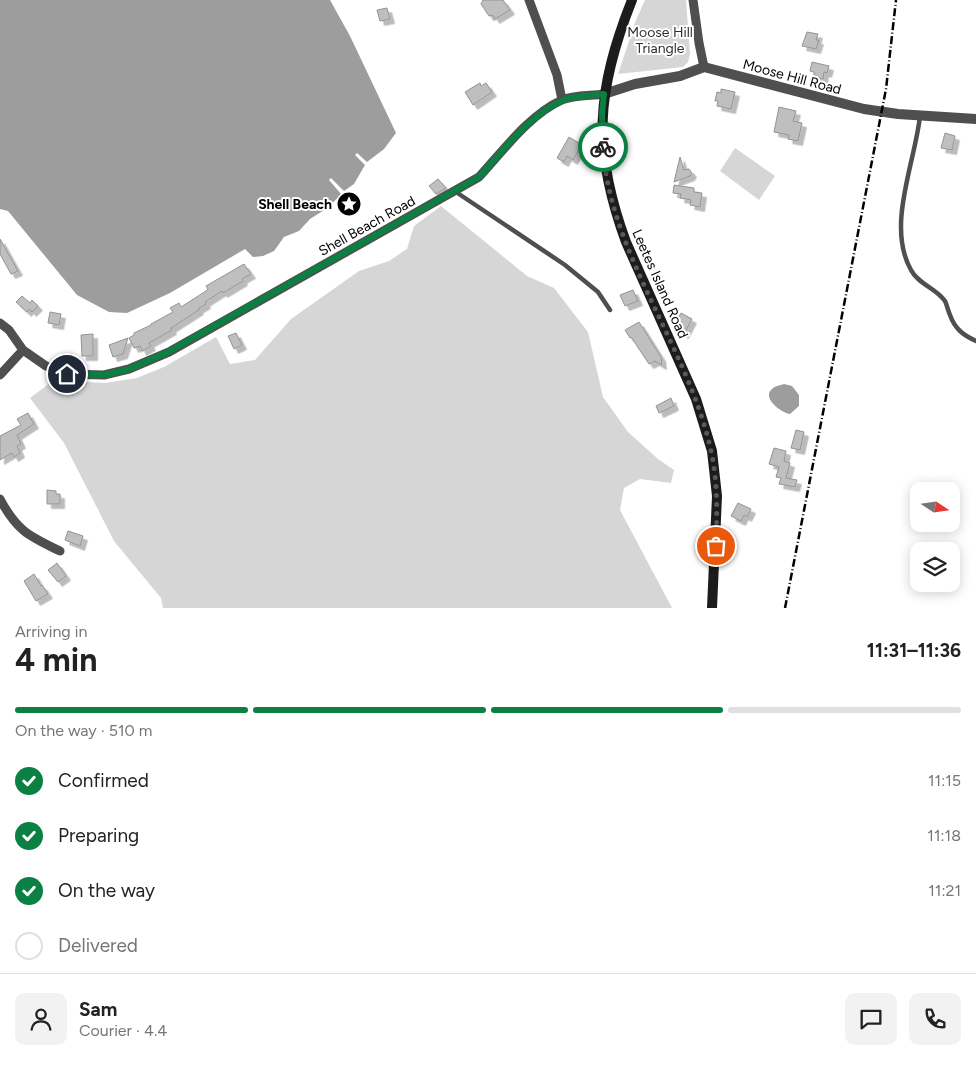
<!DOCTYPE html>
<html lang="en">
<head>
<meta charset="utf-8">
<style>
  :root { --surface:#fff; --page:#f2f2f2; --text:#222; --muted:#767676; --line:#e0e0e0; --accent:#0b8043 }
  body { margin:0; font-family:Figtree,sans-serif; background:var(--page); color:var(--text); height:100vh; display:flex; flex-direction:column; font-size:19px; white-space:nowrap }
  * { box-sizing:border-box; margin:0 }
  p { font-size:16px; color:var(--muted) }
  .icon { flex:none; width:28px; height:28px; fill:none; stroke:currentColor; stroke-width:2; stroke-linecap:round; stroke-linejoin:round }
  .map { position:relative; height:608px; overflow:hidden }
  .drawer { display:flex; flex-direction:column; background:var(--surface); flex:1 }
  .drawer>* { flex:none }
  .needle { width:32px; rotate:103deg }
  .buttons { position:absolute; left:910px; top:482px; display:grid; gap:10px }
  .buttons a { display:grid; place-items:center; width:50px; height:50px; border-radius:10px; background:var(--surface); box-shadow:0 2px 12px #0003; font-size:25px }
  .pin { position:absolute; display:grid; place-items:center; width:42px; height:42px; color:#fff; margin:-21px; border:2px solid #fff; border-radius:50%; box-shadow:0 1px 5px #0007 }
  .courier { position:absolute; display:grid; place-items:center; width:50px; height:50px; margin:-25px; border:4px solid #0b8043; border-radius:50%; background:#fff; color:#222; box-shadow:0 1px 6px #0007 }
  .overview em { font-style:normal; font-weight:700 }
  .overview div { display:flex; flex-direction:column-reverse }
  .overview { display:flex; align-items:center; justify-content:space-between; height:85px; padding:0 15px }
  h1 { font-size:32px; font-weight:700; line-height:38px }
  .bar { display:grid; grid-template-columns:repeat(4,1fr); gap:8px 5px; align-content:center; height:60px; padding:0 15px }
  .bar i { height:6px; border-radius:4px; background:var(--line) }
  .bar .selected { background:var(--accent) }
  .bar p { grid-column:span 4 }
  .line { display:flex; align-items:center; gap:12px; padding:0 15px; border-top:1px solid var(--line) }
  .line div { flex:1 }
  .round { display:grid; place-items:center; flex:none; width:52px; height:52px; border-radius:10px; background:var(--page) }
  ol { padding:0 15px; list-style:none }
  li { display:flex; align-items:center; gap:15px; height:55px }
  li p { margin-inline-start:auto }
  li .icon { padding:5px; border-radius:50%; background:var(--accent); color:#fff; stroke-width:4 }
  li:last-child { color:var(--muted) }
  li i { width:28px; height:28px; border:2px solid var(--line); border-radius:50% }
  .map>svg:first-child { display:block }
  .green { fill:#d6d6d6 }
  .water { fill:#9d9d9d }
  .building { fill:#bfbfbf; stroke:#939393; filter:url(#shadow) }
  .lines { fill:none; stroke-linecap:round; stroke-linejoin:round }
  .service { stroke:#4f4f4f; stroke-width:4.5 }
  .minor { stroke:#4f4f4f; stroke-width:9 }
  .tertiary { stroke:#4f4f4f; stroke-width:10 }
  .secondary { stroke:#1c1c1c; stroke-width:10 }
  .rail { stroke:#000; stroke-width:2.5; stroke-dasharray:8 2.5 1 2.5; stroke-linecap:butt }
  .done { stroke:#595959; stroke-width:5; stroke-dasharray:0 9 }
  .route { stroke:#0b8043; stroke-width:6 }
  .labels { text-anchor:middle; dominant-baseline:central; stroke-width:4; stroke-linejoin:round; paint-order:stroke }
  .park-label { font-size:14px; fill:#2d2d2d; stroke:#fff }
  .street-label { font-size:14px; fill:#000; stroke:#fff }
  .poi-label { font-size:14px; font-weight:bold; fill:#000; stroke:#fff; text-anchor:end }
</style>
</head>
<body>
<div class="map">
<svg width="976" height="608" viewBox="0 0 976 608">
  <defs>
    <filter id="shadow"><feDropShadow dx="4.5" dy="4.5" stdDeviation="0" flood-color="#0004"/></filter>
  </defs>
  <rect width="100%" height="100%" fill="#fff"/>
  <!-- green -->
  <path class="green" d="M645 0H686L690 54 688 62 683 67 618 74 636 20Z
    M735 148 775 176 759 200 720 171Z
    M441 206 527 276 554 288 588 332 603 397 628 432 658 459 674 470 671 483 640 479 624 488 620 510 672 608H163L161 598 114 541 64 443 30 398 54 380 105 383 137 378 164 367 216 337 230 364 255 360 291 319 359 271 389 261 407 249 414 226Z"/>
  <!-- water -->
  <path class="water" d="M0 0H330L350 36 396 133 384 149 367 162 357 153 355 155 365 165 354 184 344 191 331 178 329 180 341 194 329 207 310 219 299 231 284 237 274 251 263 256 253 257 245 249 170 293 127 313 109 312 77 295 8 211 0 209Z
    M784 384 792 386 799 395V406L790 414C782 413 761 398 772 389 775 386 781 385 784 384Z"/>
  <!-- building -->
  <path class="building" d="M483 0H503L510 10 495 19 493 15 489 16 481 4Z
    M387 8 390 19 380 21 377 10Z
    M807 32 818 34 816 40H819L816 49 802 46Z
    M812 62 829 66 827 73 824 72 823 79 816 77V75H814V72L810 71Z
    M480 83 481 86 486 83 492 92 473 105 465 92Z
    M721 89 735 92 731 109 717 106 718 101H715L717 92 721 93Z
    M779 107 796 111 793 121 802 123 798 141 788 139 789 135 774 132Z
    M945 133 955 136 952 150 941 148Z
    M569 137 582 145 573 160 567 156 564 162 557 158Z
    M680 157 684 170 689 169 692 173 690 176 674 182Z
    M438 179 446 188 436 194 429 186Z
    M674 185 694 188V192L702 193 700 207 690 205 691 200 680 198 681 194 673 193Z
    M0 239 18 271 11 274 0 254Z
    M244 264 251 274 242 279 243 281 223 293 222 291 205 302 206 304 198 309 199 310 171 328 172 330 149 343 151 346 142 351 140 346 134 348 129 338 134 335V333L151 325V324L173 312 170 308 179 303 181 307 206 291 208 289 206 286Z
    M633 290 638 301 625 306 620 295Z
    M22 296 30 303 32 300 38 306 32 312 29 309 27 312 16 302Z
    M50 312 61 314 59 325 48 323Z
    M681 313 692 319 684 334 673 328Z
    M639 322 661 357 662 365 655 361 649 364 631 337 630 338 625 330Z
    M236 333 242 345 234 349 228 336Z
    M93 334V356H82L81 335Z
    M128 338 123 354 113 357 109 345Z
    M671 398 674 406 659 413 656 406Z
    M28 413 34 424 17 435 21 444 17 446 20 453 14 457 12 453 0 460V436L21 425 17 419Z
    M796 430 804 432 800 450 791 448Z
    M774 448 786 451 784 461 790 463 786 478 797 480 795 487 779 484 781 478 776 477 779 467 769 464Z
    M47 490 56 491V494H60V504H47Z
    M738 503 751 509 747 517 744 515 741 521 731 516Z
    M68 531 83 536 80 546 65 540Z
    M57 563 66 576 58 582 48 570Z
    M34 574 41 586 42 585 48 594 36 601 24 581Z"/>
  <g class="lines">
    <!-- service -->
    <path class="service" d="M920 116C915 163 886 226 911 270 918 284 936 288 945 301 947 305 948 311 950 315 955 329 963 335 976 341
      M456 192 565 265 598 292 610 310"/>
    <!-- minor -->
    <path class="minor" d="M529 0 557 75 562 100
      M693 0 699 43 704 67
      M0 323 9 330 23 350 46 366 67 374 104 375 129 369 169 352 479 177C502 152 530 114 562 100 574 95 591 96 604 94
      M0 375 23 350
      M0 499C17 531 29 536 60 551"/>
    <!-- tertiary -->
    <path class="tertiary" d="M604 94 635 84 680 76 704 67 864 109 898 114 976 119"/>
    <!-- secondary -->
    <path class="secondary" d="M632 0C596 91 592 149 626 242L696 399 712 451 717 496 712 608"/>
    <!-- rail -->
    <path class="rail" d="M785 608 886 89 896 0"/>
  </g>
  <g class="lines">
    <!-- done -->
    <path class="done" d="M603 147C609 253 689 348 711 451 718 482 717 514 716 546"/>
    <!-- route -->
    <path class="route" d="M67 374 104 375 129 369 168 352 479 177C502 152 530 114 562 101 574 95 591 96 604 94L602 114 603 147"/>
  </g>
  <!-- icons -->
  <defs>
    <symbol id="sight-disc" viewBox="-11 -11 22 22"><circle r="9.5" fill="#000" stroke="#fff"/><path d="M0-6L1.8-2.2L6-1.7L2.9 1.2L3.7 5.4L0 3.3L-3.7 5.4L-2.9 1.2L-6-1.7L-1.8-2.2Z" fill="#fff"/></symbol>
  </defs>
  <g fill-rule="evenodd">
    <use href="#sight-disc" x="335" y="190" width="28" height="28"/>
  </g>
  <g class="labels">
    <!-- park labels -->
    <g class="park-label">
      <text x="660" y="32">Moose Hill<tspan x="660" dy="16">Triangle</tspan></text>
    </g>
    <!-- street labels -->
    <g class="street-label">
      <text transform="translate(792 77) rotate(15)">Moose Hill Road</text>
      <text transform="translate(367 226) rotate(-29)">Shell Beach Road</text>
      <text transform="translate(660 284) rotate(66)">Leetes Island Road</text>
    </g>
    <!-- poi labels -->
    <g class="poi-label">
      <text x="332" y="204">Shell Beach</text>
    </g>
  </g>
</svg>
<div class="buttons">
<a><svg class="needle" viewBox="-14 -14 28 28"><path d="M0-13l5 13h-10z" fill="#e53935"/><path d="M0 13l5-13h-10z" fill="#767676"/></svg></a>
<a><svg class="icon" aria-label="layers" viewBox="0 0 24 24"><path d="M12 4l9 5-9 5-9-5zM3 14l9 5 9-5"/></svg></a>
</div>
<div class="pin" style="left:716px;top:546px;background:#ea580c"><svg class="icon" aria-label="bag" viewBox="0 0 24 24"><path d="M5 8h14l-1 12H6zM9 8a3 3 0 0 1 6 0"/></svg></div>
<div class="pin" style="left:67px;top:374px;background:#1f2937"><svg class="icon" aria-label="home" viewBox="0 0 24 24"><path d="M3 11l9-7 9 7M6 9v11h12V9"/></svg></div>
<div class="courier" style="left:603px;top:147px"><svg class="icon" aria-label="bike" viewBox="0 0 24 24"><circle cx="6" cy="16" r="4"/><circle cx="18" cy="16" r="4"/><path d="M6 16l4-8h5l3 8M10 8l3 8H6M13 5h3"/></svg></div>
</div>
<section class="drawer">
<div class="overview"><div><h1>4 min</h1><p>Arriving in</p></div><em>11:31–11:36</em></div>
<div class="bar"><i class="selected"></i><i class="selected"></i><i class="selected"></i><i></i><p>On the way · 510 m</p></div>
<ol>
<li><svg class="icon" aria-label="check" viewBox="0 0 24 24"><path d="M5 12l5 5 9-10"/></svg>Confirmed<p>11:15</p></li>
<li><svg class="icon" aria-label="check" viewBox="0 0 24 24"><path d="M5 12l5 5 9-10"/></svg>Preparing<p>11:18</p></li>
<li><svg class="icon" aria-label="check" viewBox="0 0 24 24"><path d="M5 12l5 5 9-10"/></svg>On the way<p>11:21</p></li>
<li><i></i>Delivered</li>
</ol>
<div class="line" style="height:90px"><a class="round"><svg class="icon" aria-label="person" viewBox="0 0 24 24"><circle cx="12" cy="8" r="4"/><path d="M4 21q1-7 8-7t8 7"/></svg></a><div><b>Sam</b><p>Courier · 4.4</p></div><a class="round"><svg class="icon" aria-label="chat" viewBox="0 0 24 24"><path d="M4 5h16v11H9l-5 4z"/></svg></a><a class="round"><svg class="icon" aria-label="phone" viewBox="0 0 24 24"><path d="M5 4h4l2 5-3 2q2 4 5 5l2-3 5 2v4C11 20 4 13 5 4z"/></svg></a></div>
</section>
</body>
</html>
